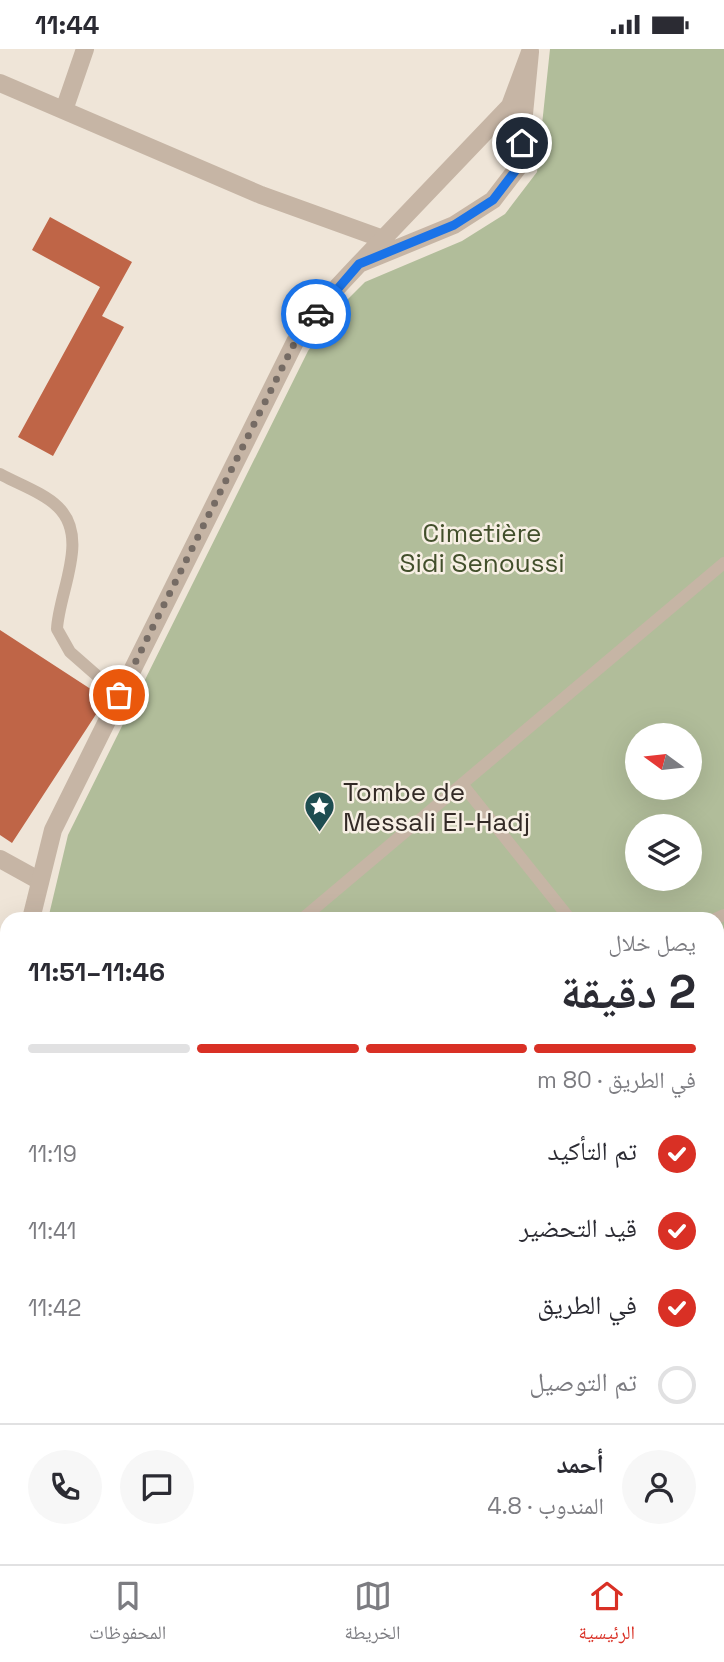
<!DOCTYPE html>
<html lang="ar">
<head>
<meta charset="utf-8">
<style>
  :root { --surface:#fff; --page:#f7f7f7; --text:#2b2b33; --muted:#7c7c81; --line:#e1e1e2; --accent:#d93025 }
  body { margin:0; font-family:"Space Grotesk","Noto Naskh Arabic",sans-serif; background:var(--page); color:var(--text); direction:rtl; height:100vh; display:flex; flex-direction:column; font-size:26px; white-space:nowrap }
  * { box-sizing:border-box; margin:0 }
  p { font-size:23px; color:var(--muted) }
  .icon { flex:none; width:38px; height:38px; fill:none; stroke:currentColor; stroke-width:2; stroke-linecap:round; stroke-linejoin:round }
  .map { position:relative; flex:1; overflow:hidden; direction:ltr }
  .sheet { position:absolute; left:0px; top:863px; width:724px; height:653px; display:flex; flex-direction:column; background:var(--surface); border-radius:21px 21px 0 0; box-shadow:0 7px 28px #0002; direction:rtl }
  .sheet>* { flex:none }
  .needle { width:46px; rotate:285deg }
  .fabs { position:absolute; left:625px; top:674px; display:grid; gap:14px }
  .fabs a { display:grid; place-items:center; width:77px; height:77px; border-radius:50%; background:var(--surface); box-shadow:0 7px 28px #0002; font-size:35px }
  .pin { position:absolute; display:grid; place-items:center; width:60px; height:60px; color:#fff; margin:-30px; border:4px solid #fff; border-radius:50%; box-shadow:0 2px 7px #0007 }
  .courier { position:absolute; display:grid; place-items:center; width:70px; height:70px; margin:-35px; border:5px solid #1a73e8; border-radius:50%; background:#fff; color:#222; box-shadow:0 2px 9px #0007 }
  .headline em { font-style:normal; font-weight:700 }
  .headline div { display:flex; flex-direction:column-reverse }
  .headline { display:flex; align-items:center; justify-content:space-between; height:119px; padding:0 28px }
  h1 { font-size:46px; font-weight:700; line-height:52px }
  .bar { display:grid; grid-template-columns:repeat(4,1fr); gap:10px 7px; align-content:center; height:84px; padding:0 28px }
  .bar i { height:9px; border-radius:5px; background:var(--line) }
  .bar .selected { background:var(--accent) }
  .bar p { grid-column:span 4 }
  .line { display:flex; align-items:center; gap:18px; padding:0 28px; border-top:2px solid var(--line) }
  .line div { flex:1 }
  .round { display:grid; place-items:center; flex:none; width:74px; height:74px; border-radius:37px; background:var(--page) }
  ol { padding:0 28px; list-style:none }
  li { display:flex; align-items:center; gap:21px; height:77px }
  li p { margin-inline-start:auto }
  li .icon { padding:7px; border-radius:50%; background:var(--accent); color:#fff; stroke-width:4 }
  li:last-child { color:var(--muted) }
  li i { width:38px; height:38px; border:4px solid var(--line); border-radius:50% }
  .status { display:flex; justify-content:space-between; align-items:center; height:49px; padding:0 35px; background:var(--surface); direction:ltr }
  .status svg { height:19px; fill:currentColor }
  .tab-bar { display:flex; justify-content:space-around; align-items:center; height:98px; border-top:2px solid var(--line); background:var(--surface); font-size:19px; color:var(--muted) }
  .tab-bar a { display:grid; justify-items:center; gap:4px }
  .tab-bar .selected { color:var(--accent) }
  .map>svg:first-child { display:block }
  .green { fill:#b1bd9a; fill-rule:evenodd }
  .building { fill:#bf6547 }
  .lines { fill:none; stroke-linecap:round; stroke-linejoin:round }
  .service { stroke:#c6b5a5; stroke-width:12 }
  .minor { stroke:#c6b5a5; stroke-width:18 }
  .tertiary { stroke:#c6b5a5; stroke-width:18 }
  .secondary { stroke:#9a8477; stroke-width:18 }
  .done { stroke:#756b64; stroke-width:7; stroke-dasharray:0 12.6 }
  .route { stroke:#1a73e8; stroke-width:9 }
  .labels { text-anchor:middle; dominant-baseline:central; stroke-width:5; stroke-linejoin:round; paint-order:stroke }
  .park-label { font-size:26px; fill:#424f2b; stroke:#f7efe4 }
  .poi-label { font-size:26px; fill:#332a26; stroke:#f7efe4; text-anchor:start }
</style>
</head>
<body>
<div class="status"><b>11:44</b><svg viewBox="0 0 49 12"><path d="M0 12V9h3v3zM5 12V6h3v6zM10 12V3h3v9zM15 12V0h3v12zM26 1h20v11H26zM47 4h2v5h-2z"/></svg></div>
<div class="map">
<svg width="724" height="1515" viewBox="0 0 724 1515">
  <rect width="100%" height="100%" fill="#efe5d8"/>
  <!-- green -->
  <path class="green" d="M550 0H724V880L718 883V870H48L68 786 308 302 342 256 365 233 462 192 505 165 537 123ZM637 686H690V738H637ZM637 777H690V830H637Z
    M724 952V1464L718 1461V955Z"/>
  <!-- building -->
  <path class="building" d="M50 168 132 213 102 267 124 278 53 407 18 388 100 238 32 201Z
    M0 581 106 650 12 794 0 786Z
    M724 968V1049L718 1052V971Z
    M256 1508H310L307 1515H254Z
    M501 1508H542L539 1515H498Z"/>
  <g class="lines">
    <!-- service -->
    <path class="service" d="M0 425C18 435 44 444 58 458 90 489 59 542 57 580L70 603 119 646
      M462 735 570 870
      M302 870 724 514
      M715 870 724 866"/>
    <!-- minor -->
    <path class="minor" d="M0 34 261 146 383 190
      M64 61 85 0
      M0 810 40 832
      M0 1348 7 1350
      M718 1486 724 1488
      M416 1508 434 1515
      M0 1509 19 1515
      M252 1515 254 1508
      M569 1515 571 1508"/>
    <!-- tertiary -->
    <path class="tertiary" d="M530 3 519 117 493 151 454 176 359 215 510 57Z
      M31 870 53 781 295 293 330 246 359 215"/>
    <!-- secondary -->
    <path class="secondary" d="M718 905 724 902
      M718 933 724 930
      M0 1228 7 1220
      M0 1277 7 1273"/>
  </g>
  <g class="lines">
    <!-- done -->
    <path class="done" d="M119 646 295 293 316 265"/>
    <!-- route -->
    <path class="route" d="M316 265 359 215 454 176 493 151 519 117 522 94"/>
  </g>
  <!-- icons -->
  <defs>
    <symbol id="sight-pin" viewBox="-11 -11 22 30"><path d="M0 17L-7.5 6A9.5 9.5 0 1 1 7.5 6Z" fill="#1e4d51" stroke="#f7efe4"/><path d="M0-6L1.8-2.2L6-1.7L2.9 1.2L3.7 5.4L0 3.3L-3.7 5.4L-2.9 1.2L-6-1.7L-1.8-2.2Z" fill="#fff"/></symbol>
  </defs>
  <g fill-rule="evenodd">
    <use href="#sight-pin" x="302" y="740" width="35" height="47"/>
  </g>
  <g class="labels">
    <!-- park labels -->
    <g class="park-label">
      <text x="482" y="484">Cimetière<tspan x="482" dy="30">Sidi Senoussi</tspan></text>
    </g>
    <!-- poi labels -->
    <g class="poi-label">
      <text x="343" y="743">Tombe de<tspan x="343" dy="30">Messali El-Hadj</tspan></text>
    </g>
  </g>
</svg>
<div class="fabs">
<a><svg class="needle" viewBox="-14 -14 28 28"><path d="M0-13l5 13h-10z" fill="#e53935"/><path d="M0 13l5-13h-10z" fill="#7c7c81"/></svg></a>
<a><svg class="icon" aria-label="layers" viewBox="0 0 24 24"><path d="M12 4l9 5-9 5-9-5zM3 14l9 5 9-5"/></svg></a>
</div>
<div class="pin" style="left:119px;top:646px;background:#ea580c"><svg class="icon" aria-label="bag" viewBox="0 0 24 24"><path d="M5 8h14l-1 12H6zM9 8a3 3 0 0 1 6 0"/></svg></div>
<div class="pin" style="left:522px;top:94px;background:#1f2937"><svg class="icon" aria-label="home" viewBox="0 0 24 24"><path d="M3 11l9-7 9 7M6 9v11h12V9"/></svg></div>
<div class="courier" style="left:316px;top:265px"><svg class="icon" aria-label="car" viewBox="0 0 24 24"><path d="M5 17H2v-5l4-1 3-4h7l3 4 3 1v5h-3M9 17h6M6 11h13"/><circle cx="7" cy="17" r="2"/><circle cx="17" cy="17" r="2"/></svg></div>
<section class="sheet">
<div class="headline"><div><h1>2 دقيقة</h1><p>يصل خلال</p></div><em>11:46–11:51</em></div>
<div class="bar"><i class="selected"></i><i class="selected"></i><i class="selected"></i><i></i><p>في الطريق · 80 m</p></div>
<ol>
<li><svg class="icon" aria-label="check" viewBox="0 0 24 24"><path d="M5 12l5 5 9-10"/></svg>تم التأكيد<p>11:19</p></li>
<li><svg class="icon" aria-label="check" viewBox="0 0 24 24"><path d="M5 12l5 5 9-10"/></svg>قيد التحضير<p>11:41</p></li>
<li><svg class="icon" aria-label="check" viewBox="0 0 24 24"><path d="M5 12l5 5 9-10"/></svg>في الطريق<p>11:42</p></li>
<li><i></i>تم التوصيل</li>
</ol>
<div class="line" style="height:126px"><a class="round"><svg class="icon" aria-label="person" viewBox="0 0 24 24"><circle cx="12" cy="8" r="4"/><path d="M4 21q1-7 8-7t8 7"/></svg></a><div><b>أحمد</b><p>المندوب · 4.8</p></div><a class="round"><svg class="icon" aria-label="chat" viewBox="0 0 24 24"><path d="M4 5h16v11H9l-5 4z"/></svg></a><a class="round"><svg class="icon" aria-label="phone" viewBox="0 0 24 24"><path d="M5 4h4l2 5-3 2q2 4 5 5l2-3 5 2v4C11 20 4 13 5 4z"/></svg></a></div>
</section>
</div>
<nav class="tab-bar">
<a class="selected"><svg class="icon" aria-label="home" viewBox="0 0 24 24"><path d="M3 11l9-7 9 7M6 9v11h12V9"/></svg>الرئيسية</a>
<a><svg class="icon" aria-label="map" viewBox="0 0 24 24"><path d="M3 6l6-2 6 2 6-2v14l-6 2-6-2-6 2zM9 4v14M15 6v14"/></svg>الخريطة</a>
<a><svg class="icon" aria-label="saved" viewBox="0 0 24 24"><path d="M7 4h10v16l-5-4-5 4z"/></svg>المحفوظات</a>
</nav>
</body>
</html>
